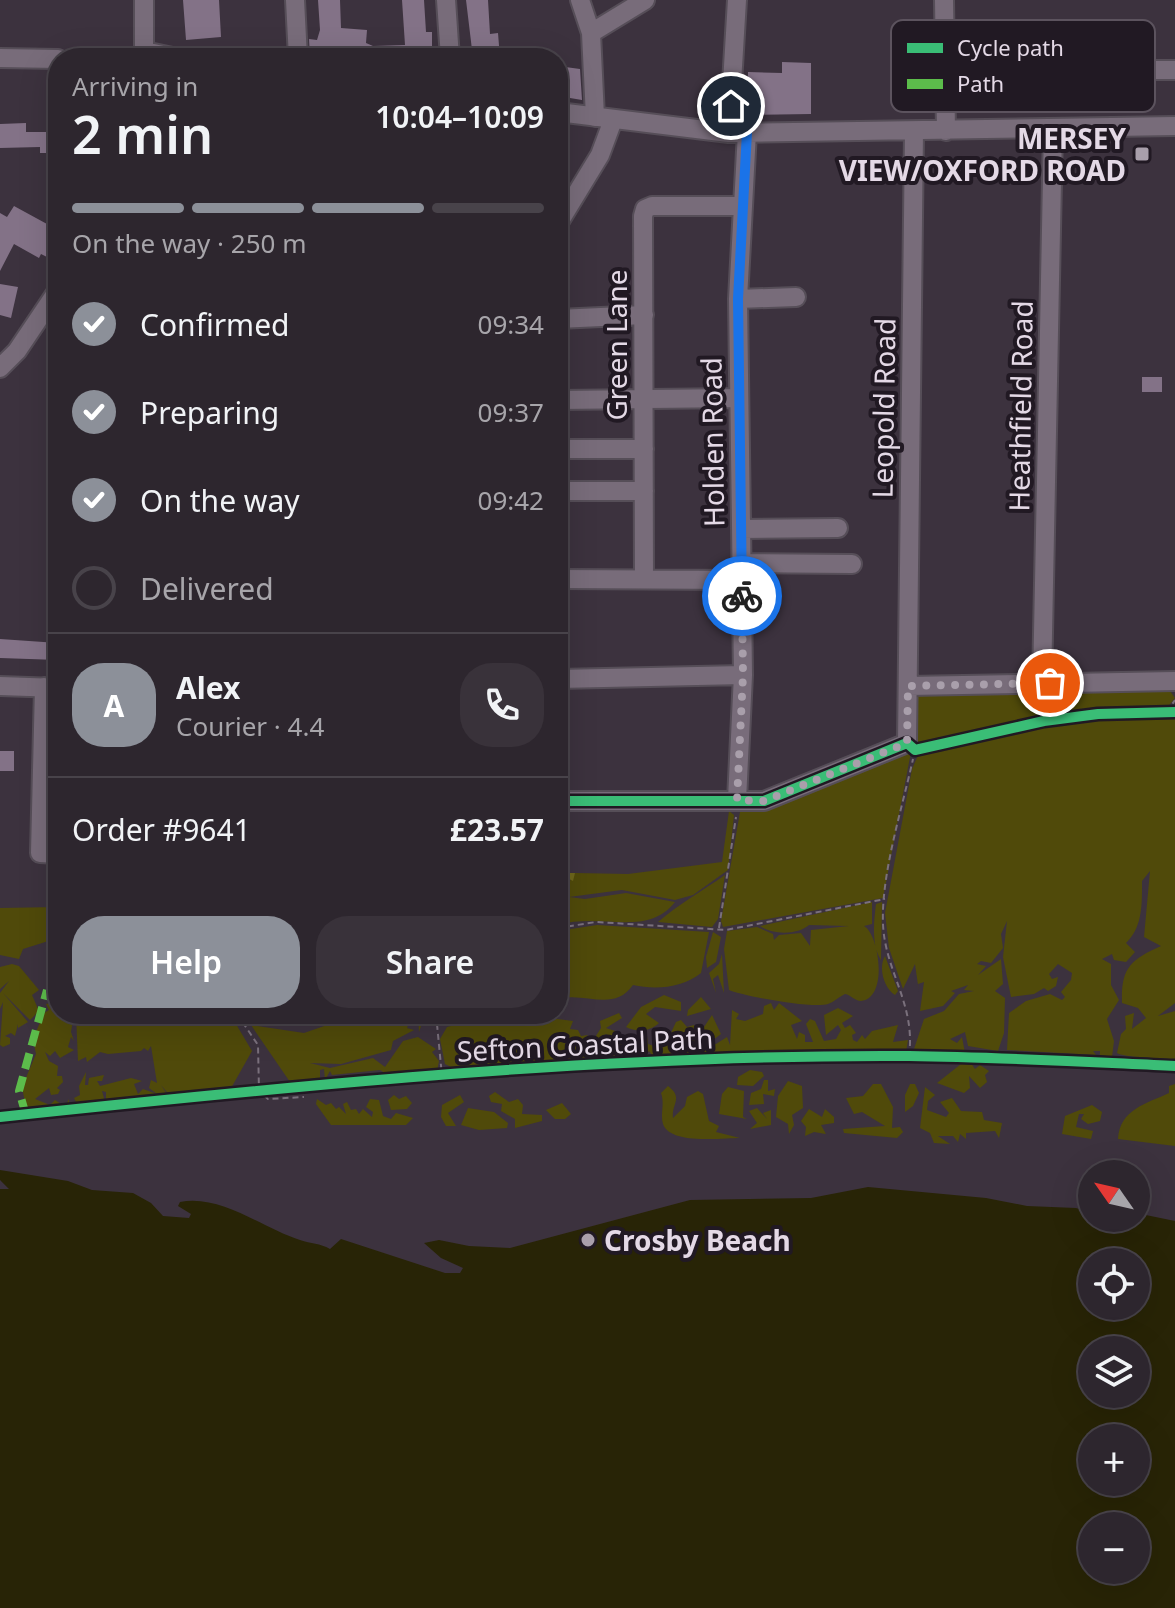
<!DOCTYPE html>
<html lang="en">
<head>
<meta charset="utf-8">
<style>
  :root { --surface:#2d262e; --page:#39323a; --text:#f1f3f6; --muted:#a7a5aa; --line:#48434a; --accent:#8c9099 }
  body { margin:0; font-family:"Noto Sans",sans-serif; background:var(--page); color:var(--text); height:100vh; display:flex; flex-direction:column; font-size:30px; white-space:nowrap }
  * { box-sizing:border-box; margin:0 }
  p { font-size:26px; color:var(--muted) }
  .icon { flex:none; width:44px; height:44px; fill:none; stroke:currentColor; stroke-width:2; stroke-linecap:round; stroke-linejoin:round }
  .map { position:relative; flex:1; overflow:hidden }
  .sheet { position:absolute; left:48px; top:48px; width:520px; height:976px; display:flex; flex-direction:column; background:var(--surface); border-radius:32px; box-shadow:0 8px 32px #0002,0 0 0 2px var(--line) }
  .sheet>* { flex:none }
  .needle { width:52px; rotate:304deg }
  .tools { position:absolute; left:1078px; top:1160px; display:grid; gap:16px }
  .tools a { display:grid; place-items:center; width:72px; height:72px; border-radius:50%; background:var(--surface); box-shadow:0 8px 32px #0002,0 0 0 2px var(--line); font-size:40px }
  .pin { position:absolute; display:grid; place-items:center; width:68px; height:68px; color:#fff; margin:-34px; border:4px solid #fff; border-radius:50%; box-shadow:0 2px 8px #0007 }
  .courier { position:absolute; display:grid; place-items:center; width:80px; height:80px; margin:-40px; border:6px solid #1a73e8; border-radius:50%; background:#fff; color:#222; box-shadow:0 2px 10px #0007 }
  .summary em { font-style:normal; font-weight:600 }
  .summary div { display:flex; flex-direction:column-reverse }
  .summary { display:flex; align-items:center; justify-content:space-between; height:136px; padding:0 24px }
  h1 { font-size:52px; font-weight:600; line-height:60px }
  .bar { display:grid; grid-template-columns:repeat(4,1fr); gap:12px 8px; align-content:center; height:96px; padding:0 24px }
  .bar i { height:10px; border-radius:6px; background:var(--line) }
  .bar .selected { background:var(--accent) }
  .bar p { grid-column:span 4 }
  .line { display:flex; align-items:center; gap:20px; padding:0 24px; border-top:2px solid var(--line) }
  .line div { flex:1 }
  .round { display:grid; place-items:center; flex:none; width:84px; height:84px; border-radius:32px; background:var(--page) }
  ol { padding:0 24px; list-style:none }
  li { display:flex; align-items:center; gap:24px; height:88px }
  li p { margin-inline-start:auto }
  li .icon { padding:8px; border-radius:50%; background:var(--accent); color:#fff; stroke-width:4 }
  li:last-child { color:var(--muted) }
  li i { width:44px; height:44px; border:4px solid var(--line); border-radius:50% }
  .action { display:flex; gap:16px; margin-top:auto; padding:16px 24px }
  .action a { flex:1; height:92px; border-radius:32px; background:var(--accent); color:#fff; font-size:32px; font-weight:600; line-height:92px; text-align:center }
  .action a+a { background:var(--page); color:var(--text) }
  .map>svg:first-child { display:block }
  .green { fill:#504a0a }
  .forest { fill:#6d661b }
  .water { fill:#282406; fill-rule:evenodd }
  .building { fill:#837287 }
  .lines { fill:none; stroke-linecap:round; stroke-linejoin:round }
  .minor-casing { stroke:#564e58; stroke-width:22 }
  .path { stroke:#7a707c; stroke-width:2; stroke-dasharray:6 4; stroke-linecap:butt }
  .minor { stroke:#786c7a; stroke-width:18 }
  .quiet { stroke:#5cbc4b; stroke-width:8; stroke-dasharray:16 8; stroke-linecap:butt }
  .cycleway-casing { stroke:#211923; stroke-width:15 }
  .cycleway { stroke:#3abd76; stroke-width:10 }
  .done { stroke:#a99fab; stroke-width:8; stroke-dasharray:0 14.4 }
  .route { stroke:#1a73e8; stroke-width:10 }
  .poi-dot { fill:#a99fab; stroke:#211923; stroke-width:3 }
  .labels { text-anchor:middle; dominant-baseline:central; stroke-width:8; stroke-linejoin:round; paint-order:stroke }
  .poi-label { font-size:28px; font-weight:bold; fill:#e4d9e6; stroke:#211923; text-anchor:end }
  .street-label { font-size:28px; fill:#e4d9e6; stroke:#211923 }
  .key { fill:#211923; stroke:#5c535e; stroke-width:2 }
  .key-label { font-size:22px; fill:#e4d9e6 }
</style>
</head>
<body>
<div class="map">
<svg width="1175" height="1608" viewBox="0 0 1175 1608">
  <rect width="100%" height="100%" fill="#3c323e"/>
  <!-- green -->
  <path class="green" d="M1168 688 1175 698 1166 709 1045 717 1044 689Z
    M1042 689V719L915 745V690Z
    M1175 714V1003L1158 1016 1175 1011V1059C1165 1059 1122 1057 1117 1053L1121 1034 1126 1029 1125 1016 1134 1013 1132 1029 1146 1018 1138 1008 1122 1003C1121 968 1130 960 1161 946L1144 937 1150 871 1142 881C1142 903 1143 927 1126 943L1135 952 1126 962 1114 960 1112 954 1102 959 1111 964V985L1119 1000 1107 1019 1114 1041 1112 1057 1100 1055V1051H1093L1096 1055 1007 1050 1009 1013 1026 1001 1050 994 1062 1000 1065 997 1061 992 1071 980 1072 973 1058 964 1049 974 1052 979 1058 977 1056 986 1048 991 1044 988 1034 994 1011 997 1003 957 1007 921 1001 934 1003 948 991 963 981 961 977 964 986 966 978 975 1001 959 1003 984 995 991 1005 998 1004 1033 998 1051 968 1046 965 1032 950 1039 957 1043 962 1037 965 1053 913 1052 924 1019 944 1011 959 994 974 991 964 990 968 985 951 991 955 993 943 1006 920 1011 924 982 918 984 919 992 915 964 903 989 889 948 885 913 912 769 919 753 1066 720Z
    M911 752 883 898 723 927 721 921 740 812 761 811Z
    M729 811 734 815 728 870 693 895 675 900 622 890 569 897 585 899 626 893 675 902C647 938 601 912 558 925V900L575 873 628 874 722 862Z
    M725 875 718 919 712 927 658 922C679 904 702 891 725 875Z
    M872 902V924L864 926C879 934 889 998 861 1001 855 1001 851 995 845 994 840 996 834 1002 828 1004 813 1009 743 996 729 990L724 949 727 931 757 927 773 934 774 940 779 935 801 933 810 946 811 930 849 926 809 925C798 935 772 935 760 926Z
    M882 902 881 960C871 945 874 921 876 904Z
    M58 907V938L23 949 19 959 0 955V908Z
    M597 925 709 932 701 973C683 988 655 990 633 985 613 1013 585 991 558 999V931Z
    M713 932 721 937 716 962 707 968 706 957Z
    M722 954 724 993 718 975 713 979 716 993 709 973 719 964Z
    M885 956 898 991 895 995C884 988 878 968 885 956Z
    M12 964 19 966 39 990 32 995 39 1011 30 1020 3 993 28 1022 18 1028V1024L15 1036 11 1033 5 1036 10 1038V1044L3 1047 0 1045 3 1002 0 1009V993L9 981 0 989V967Z
    M56 995 58 1014H74L71 1032 74 1041 71 1037 68 1047 74 1050 60 1058 55 1051 50 1056 45 1052 49 1061 58 1066 57 1076H62L63 1082 57 1088 60 1090 58 1094 51 1095 49 1088 35 1099 50 1105 55 1100 64 1106 26 1108 22 1087 36 1054 33 1039 44 1013 49 1010 46 1004 55 1002Z
    M664 995 681 1002V1011L655 1007 646 1014 659 1023C650 1032 636 1032 626 1027L641 1007Z
    M701 997 711 1009 687 1016 688 1010Z
    M771 1003 774 1010 779 1003 802 1021 791 1025 797 1039 799 1032 805 1035V1042H813L806 1024 810 1019 815 1021 824 1041 836 1039 841 1030 838 1025 826 1035 824 1015 838 1008 853 1016 842 1023 845 1028 850 1025 856 1033 852 1035 853 1040 857 1042 862 1035 865 1039 872 1031 898 1025 893 1042 908 1040 906 1052 826 1054 797 1050 794 1054H769L763 1051 762 1054 706 1056 702 1053 654 1058 649 1051 644 1058 621 1055 455 1069 445 1064 440 1039 447 1027 471 1021H493L504 1014H551L550 1018 573 1021 570 1029 578 1030 581 1036 588 1035 583 1040 574 1038 579 1045 586 1047 593 1042 596 1046 610 1039 606 1034 599 1041 594 1039 601 1028 600 1021 619 1013 622 1018 606 1028 618 1032 615 1037 620 1038 621 1044 627 1043 626 1034 630 1037 634 1035 638 1045 647 1036 648 1044 660 1048 665 1037 669 1045 676 1039 670 1035 676 1022 681 1020 687 1027 694 1025 700 1033 712 1015 721 1034 709 1043 716 1044 727 1037 730 1045 732 1010 739 1014 736 1019 745 1021 763 1014 764 1006Z
    M76 1014H230L252 1051 230 1090 170 1096 161 1085 168 1096 106 1102V1092L102 1091 105 1102 66 1105 69 1099V1103L76 1102 74 1098 80 1095 79 1086 86 1072 85 1085H88L89 1078 104 1075 102 1081H97L100 1086 131 1078 142 1081 134 1084 138 1094 143 1089 157 1094 149 1088 151 1080 157 1083 151 1046 148 1051 144 1048 141 1051 108 1054 100 1052 87 1062 86 1057 78 1061Z
    M359 1014H425L419 1032 418 1014 411 1026 410 1020 407 1028 414 1030 393 1041 391 1050 341 1064 310 1063 330 1068 373 1058 385 1067 403 1041 418 1037 436 1049 432 1052 439 1061 437 1071 385 1073 380 1070 332 1075 330 1071 325 1080 324 1069 320 1070V1079L290 1082 251 1025 304 1033Z
    M971 1063 975 1069 980 1065 989 1071 985 1075 987 1082 980 1088 969 1076 970 1088 964 1093 937 1083 961 1064Z
    M750 1070 762 1072 764 1076 753 1086 737 1085 738 1077Z
    M764 1080H768V1091L775 1089 774 1096 763 1094 764 1104 749 1105 751 1093 761 1089Z
    M788 1081 802 1086 803 1108 792 1115 794 1125 789 1134 788 1124 776 1117 778 1096Z
    M873 1084H881L893 1107 892 1128 900 1127 903 1132 897 1138 844 1133 843 1129 885 1126 862 1112 854 1114 846 1098 863 1096Z
    M910 1084H915L919 1093 913 1106 905 1112V1095Z
    M1175 1084V1146L1118 1139C1120 1109 1146 1104 1169 1093V1086Z
    M668 1086C684 1098 671 1104 673 1118L685 1106 687 1097 698 1091 703 1094 709 1121 719 1126 716 1132 740 1138C723 1138 670 1145 663 1124 660 1114 665 1104 661 1093Z
    M728 1087 744 1091 743 1117 747 1119 719 1114 722 1094Z
    M925 1087 935 1095 928 1101 927 1110 946 1117 949 1113 940 1102 952 1098 961 1111 982 1112 984 1120 1002 1123 999 1138 995 1131 966 1133V1139L960 1134 958 1142 953 1136H938L950 1144 934 1143 930 1133 920 1128Z
    M495 1092 509 1102 518 1099 523 1105 522 1114 542 1115V1121L515 1128V1119L501 1111 502 1104 491 1102 489 1096Z
    M394 1095 399 1099 406 1096 412 1103 407 1109 391 1110 388 1100Z
    M460 1095 464 1102 448 1113 456 1126H446L441 1117 442 1105Z
    M317 1099 326 1105 331 1103 336 1109 339 1107 346 1114 343 1104 347 1102 351 1110 356 1109 359 1114 363 1109 372 1117 373 1112 366 1107 370 1099 379 1100 383 1116 391 1119 396 1113 413 1118 406 1125H331L316 1104Z
    M562 1103 571 1114 565 1119H555L546 1110Z
    M1092 1105 1102 1112 1100 1121 1088 1124 1081 1119 1084 1114H1079L1076 1127 1093 1131 1091 1139 1062 1134 1065 1116Z
    M468 1108 494 1112 508 1123 507 1128 479 1130 461 1125Z
    M757 1108 767 1119 763 1113 771 1110V1125L750 1129 757 1123 749 1111Z
    M809 1109 822 1117 825 1109 834 1117V1123L821 1125 826 1134 814 1132 805 1136 806 1127 801 1121Z"/>
  <!-- forest -->
  <path class="forest" d="M558 873H575L573 881 569 879 562 888 564 902 558 900Z"/>
  <!-- water -->
  <path class="water" d="M0 1170 68 1181 92 1190 133 1193 151 1203 163 1216 189 1218 191 1214 178 1206 180 1202C221 1194 262 1228 300 1240 311 1244 320 1243 330 1249L341 1239 445 1273H460L463 1268 441 1258 424 1243 439 1240 469 1246 510 1248 690 1200 811 1198 868 1187 986 1198 1027 1206 1076 1208 1092 1213V1218H1136V1213L1175 1221V1608H0V1189H9L0 1180ZM1092 1262H1136V1306H1092ZM1092 1350H1136V1394H1092ZM1092 1438H1136V1482H1092ZM1092 1526H1136V1570H1092Z"/>
  <!-- building -->
  <path class="building" d="M183 0H219L221 37 186 40Z
    M318 0H340L341 28 367 30 366 43 373 46 405 45 402 0H424L426 32H432V57L310 58 309 39 317 40 320 30Z
    M466 0H488L490 34 498 33 500 58H473Z
    M782 62 811 63V114L747 115 748 72 782 73Z
    M558 66 580 69 582 100 558 96Z
    M26 123V132H58V153H40V147L0 148V124Z
    M14 206 58 230V251L53 260 41 254 39 258 14 244 0 271V213L7 217Z
    M0 284 18 287 11 318 0 315Z
    M1142 377H1162V392H1142Z
    M0 639 58 643V660L0 658Z
    M0 751H14V771H0Z"/>
  <g class="lines">
    <defs>
      <path id="minor" d="M295 0 298 58
        M446 0 450 58
        M580 0 591 33 595 117
        M944 0 946 131
        M591 33 645 0
        M144 51V0
        M144 51 177 58
        M0 58 58 59
        M945 70H1175
        M558 112 729 133 1175 126
        M729 133 737 0
        M558 224 600 155 613 120
        M738 299 796 297
        M558 319 644 315
        M0 368 17 351 58 290
        M558 400 739 398
        M558 449H644
        M558 491H644
        M741 529 838 528
        M741 563 852 564
        M558 579 742 580
        M644 579 643 216 645 209 652 206H743
        M558 679 743 675
        M1042 684 1053 129
        M0 686 58 688
        M908 686 1175 681
        M44 687 40 853 58 854
        M737 800 743 675 738 299 747 132
        M558 801H764L907 743 914 131"/>
    </defs>
    <!-- minor casing -->
    <use href="#minor" class="minor-casing"/>
    <!-- path -->
    <path class="path" d="M1043 702 1044 720
      M1167 712 1175 700
      M924 748 1082 715 1175 712
      M558 928 596 922 726 930 885 899
      M719 928 736 817
      M237 1014 258 1045 259 1091 268 1099 304 1097
      M319 1014 321 1021
      M436 1014 442 1076
      M909 1056C916 1004 885 972 883 924 881 874 902 809 913 759
      M0 1117C301 1085 606 1054 909 1056 998 1057 1087 1062 1175 1066"/>
    <!-- minor -->
    <use href="#minor" class="minor"/>
    <!-- quiet -->
    <path class="quiet" d="M26 1115 19 1091 47 990"/>
    <defs>
      <path id="cycleway" d="M558 801H764L907 743 915 750 1044 721 1098 714 1175 712
        M0 1117C301 1085 606 1054 909 1056 998 1057 1087 1062 1175 1066"/>
    </defs>
    <!-- cycleway casing -->
    <use href="#cycleway" class="cycleway-casing"/>
    <!-- cycleway -->
    <use href="#cycleway" class="cycleway"/>
  </g>
  <g class="lines">
    <!-- done -->
    <path class="done" d="M742 596 743 675 737 800 764 801 907 743 908 686 1050 683"/>
    <!-- route -->
    <path class="route" d="M731 106 729 133 747 132 738 299 742 596"/>
  </g>
  <!-- markers -->
  <g class="poi-dot">
    <rect x="1134" y="146" width="16" height="16" rx="4"/>
    <circle cx="588" cy="1240" r="8"/>
  </g>
  <g class="labels">
    <!-- poi labels -->
    <g class="poi-label">
      <text x="1126" y="138">MERSEY<tspan x="1126" dy="32">VIEW/OXFORD ROAD</tspan></text>
      <text x="604" y="1240" text-anchor="start">Crosby Beach</text>
    </g>
    <!-- street labels -->
    <g class="street-label">
      <text transform="translate(616 345) rotate(-90)">Green Lane</text>
      <text transform="translate(1020 406) rotate(-89)">Heathfield Road</text>
      <text transform="translate(883 408) rotate(-89)">Leopold Road</text>
      <text transform="translate(712 442) rotate(-91)">Holden Road</text>
      <text transform="translate(585 1044) rotate(-3)">Sefton Coastal Path</text>
    </g>
  </g>
  <!-- legend -->
  <rect x="891" y="20" width="264" height="92" rx="12" class="key"/>
  <rect x="907" y="43" width="36" height="10" fill="#3abd76"/>
  <rect x="907" y="79" width="36" height="10" fill="#5cbc4b"/>
  <g class="key-label">
    <text x="957" y="56">Cycle path</text>
    <text x="957" y="92">Path</text>
  </g>
</svg>
<div class="tools">
<a><svg class="needle" viewBox="-14 -14 28 28"><path d="M0-13l5 13h-10z" fill="#e53935"/><path d="M0 13l5-13h-10z" fill="#a7a5aa"/></svg></a>
<a><svg class="icon" aria-label="locate" viewBox="0 0 24 24"><circle cx="12" cy="12" r="6"/><path d="M12 2v4M12 18v4M2 12h4M18 12h4"/></svg></a>
<a><svg class="icon" aria-label="layers" viewBox="0 0 24 24"><path d="M12 4l9 5-9 5-9-5zM3 14l9 5 9-5"/></svg></a>
<a>+</a>
<a>−</a>
</div>
<div class="pin" style="left:1050px;top:683px;background:#ea580c"><svg class="icon" aria-label="bag" viewBox="0 0 24 24"><path d="M5 8h14l-1 12H6zM9 8a3 3 0 0 1 6 0"/></svg></div>
<div class="pin" style="left:731px;top:106px;background:#1f2937"><svg class="icon" aria-label="home" viewBox="0 0 24 24"><path d="M3 11l9-7 9 7M6 9v11h12V9"/></svg></div>
<div class="courier" style="left:742px;top:596px"><svg class="icon" aria-label="bike" viewBox="0 0 24 24"><circle cx="6" cy="16" r="4"/><circle cx="18" cy="16" r="4"/><path d="M6 16l4-8h5l3 8M10 8l3 8H6M13 5h3"/></svg></div>
<section class="sheet">
<div class="summary"><div><h1>2 min</h1><p>Arriving in</p></div><em>10:04–10:09</em></div>
<div class="bar"><i class="selected"></i><i class="selected"></i><i class="selected"></i><i></i><p>On the way · 250 m</p></div>
<ol>
<li><svg class="icon" aria-label="check" viewBox="0 0 24 24"><path d="M5 12l5 5 9-10"/></svg>Confirmed<p>09:34</p></li>
<li><svg class="icon" aria-label="check" viewBox="0 0 24 24"><path d="M5 12l5 5 9-10"/></svg>Preparing<p>09:37</p></li>
<li><svg class="icon" aria-label="check" viewBox="0 0 24 24"><path d="M5 12l5 5 9-10"/></svg>On the way<p>09:42</p></li>
<li><i></i>Delivered</li>
</ol>
<div class="line" style="height:144px"><b class="round" style="background:var(--accent);color:#fff">A</b><div><b>Alex</b><p>Courier · 4.4</p></div><a class="round"><svg class="icon" aria-label="phone" viewBox="0 0 24 24"><path d="M5 4h4l2 5-3 2q2 4 5 5l2-3 5 2v4C11 20 4 13 5 4z"/></svg></a></div>
<div class="line" style="height:104px"><div>Order #9641</div><b>£23.57</b></div>
<div class="action"><a>Help</a><a>Share</a></div>
</section>
</div>
</body>
</html>
